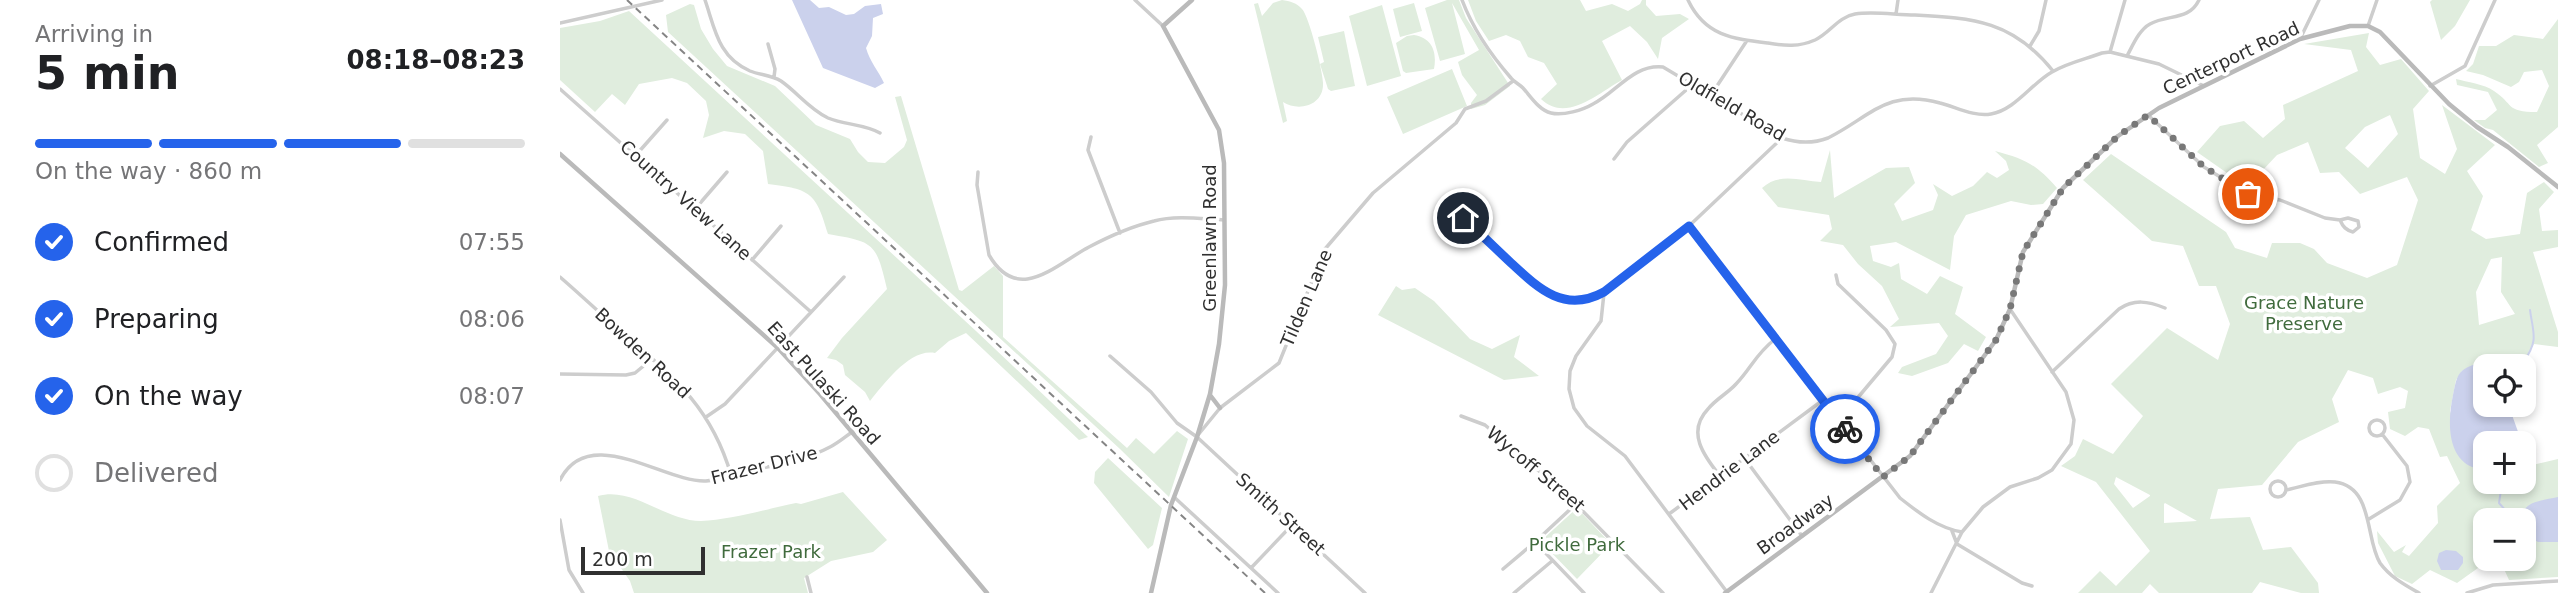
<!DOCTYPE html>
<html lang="en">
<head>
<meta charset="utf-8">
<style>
  :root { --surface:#fff; --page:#f6f6f6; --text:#202124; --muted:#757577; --line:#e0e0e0; --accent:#2563eb }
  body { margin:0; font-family:"DejaVu Sans",sans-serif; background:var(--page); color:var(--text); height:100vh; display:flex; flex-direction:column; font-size:26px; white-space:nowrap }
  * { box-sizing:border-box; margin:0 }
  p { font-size:23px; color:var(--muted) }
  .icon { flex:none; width:38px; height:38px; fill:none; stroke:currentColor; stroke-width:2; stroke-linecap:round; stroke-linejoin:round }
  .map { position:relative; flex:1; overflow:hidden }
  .sheet { display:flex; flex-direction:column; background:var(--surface); width:560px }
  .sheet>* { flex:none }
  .tools { position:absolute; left:1913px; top:354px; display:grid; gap:14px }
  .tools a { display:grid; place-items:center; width:63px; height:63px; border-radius:14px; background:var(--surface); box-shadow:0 4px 10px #0003; font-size:35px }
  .scale { position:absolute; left:21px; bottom:18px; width:124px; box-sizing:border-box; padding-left:7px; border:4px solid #303030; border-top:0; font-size:19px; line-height:24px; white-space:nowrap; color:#303030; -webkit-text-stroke:5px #fff; paint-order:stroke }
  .pin { position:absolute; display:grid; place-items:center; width:60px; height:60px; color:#fff; margin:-30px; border:4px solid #fff; border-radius:50%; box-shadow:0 2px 7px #0007 }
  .courier { position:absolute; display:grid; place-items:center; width:70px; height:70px; margin:-35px; border:5px solid #2563eb; border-radius:50%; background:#fff; color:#222; box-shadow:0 2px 9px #0007 }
  .overview em { font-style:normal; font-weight:800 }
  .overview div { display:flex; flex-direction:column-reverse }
  .overview { display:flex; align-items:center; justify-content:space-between; height:119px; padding:0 35px }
  h1 { font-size:46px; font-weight:800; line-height:52px }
  .bar { display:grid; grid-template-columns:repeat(4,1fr); gap:10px 7px; align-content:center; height:84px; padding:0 35px }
  .bar i { height:9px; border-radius:5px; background:var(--line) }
  .bar .on { background:var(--accent) }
  .bar p { grid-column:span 4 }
  ol { padding:0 35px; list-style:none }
  li { display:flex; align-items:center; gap:21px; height:77px }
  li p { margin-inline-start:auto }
  li .icon { padding:7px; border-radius:50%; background:var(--accent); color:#fff; stroke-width:4 }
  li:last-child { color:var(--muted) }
  li i { width:38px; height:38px; border:4px solid var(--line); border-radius:50% }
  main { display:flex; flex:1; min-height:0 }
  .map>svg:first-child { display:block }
  .green { fill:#e0edde; fill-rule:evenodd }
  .water { fill:#cbd1ec }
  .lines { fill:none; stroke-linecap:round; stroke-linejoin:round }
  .stream { stroke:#cbd1ec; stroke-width:2 }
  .street { stroke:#cdcdcd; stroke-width:3.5 }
  .secondary { stroke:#bababa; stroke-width:4.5 }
  .rail { stroke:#858585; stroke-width:2; stroke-dasharray:7 5; stroke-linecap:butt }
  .done { stroke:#787878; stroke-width:7; stroke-dasharray:0 12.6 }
  .route { stroke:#2563eb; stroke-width:9 }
  .labels { text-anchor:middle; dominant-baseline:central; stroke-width:7; stroke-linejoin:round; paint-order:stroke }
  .street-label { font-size:18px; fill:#303030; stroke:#fff }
  .park-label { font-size:18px; fill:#406b3d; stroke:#fff }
</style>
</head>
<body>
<main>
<section class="sheet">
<div class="overview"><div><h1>5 min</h1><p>Arriving in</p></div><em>08:18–08:23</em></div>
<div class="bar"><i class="on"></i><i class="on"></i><i class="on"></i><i></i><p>On the way · 860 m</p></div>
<ol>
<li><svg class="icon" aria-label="check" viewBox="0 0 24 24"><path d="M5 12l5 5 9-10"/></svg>Confirmed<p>07:55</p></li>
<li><svg class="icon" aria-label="check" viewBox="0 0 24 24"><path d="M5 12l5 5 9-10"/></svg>Preparing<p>08:06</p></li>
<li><svg class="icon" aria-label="check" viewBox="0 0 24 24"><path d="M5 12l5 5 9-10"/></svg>On the way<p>08:07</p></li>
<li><i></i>Delivered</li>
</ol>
</section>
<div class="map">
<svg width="1998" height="593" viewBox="0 0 1998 593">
  <rect width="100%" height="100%" fill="#fff"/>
  <!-- green -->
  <path class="green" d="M722 0C730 1 737 3 742 9 749 16 763 72 763 83 764 106 738 112 723 102L727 121 723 123 694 4 698 3 702 16 713 3Z
    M887 0H899L906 18 950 86 925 105 911 109V103L917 95 902 75 898 62 919 50 892 3 905 54 880 61 865 8Z
    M908 0H1020L1026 11 1052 4 1068 11 1080 4 1082 0H1086V5L1096 16 1120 14 1129 19 1102 38 1098 59 1087 42 1070 26 1042 41 1062 80C1037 94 1006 123 981 99L997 84 984 63 968 57 960 41 946 35 929 41 916 21Z
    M1872 0H1910L1895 26 1881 40 1870 2Z
    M854 3 862 31 840 37 833 9Z
    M130 4 134 5 141 29 153 49 167 66 215 86 256 125 290 139 298 152 308 162 325 163 344 147 347 140 335 97 341 96 399 290 402 291 434 266 443 276V337L567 448 576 438 594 454 617 431 628 439 609 497 560 449 108 32 106 15Z
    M822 5 841 76 807 86 789 16Z
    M69 11 416 331 528 437 519 440 406 333 389 341 375 353C350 348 324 384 310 401L305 392 285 375 283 365 276 360 267 358 282 338 327 289C316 242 314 242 268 234 256 193 251 189 208 184L203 151 185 134 164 131 143 138 149 115 146 101 127 83 112 78 79 84 65 105 52 94 35 112 0 80V28L40 21Z
    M1998 19V127L1977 145 1988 163 1979 167 1933 130 1925 128 1914 120H1925L1937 110 1928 92 1897 85 1896 79C1907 82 1924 84 1934 91 1954 104 1945 112 1977 112L1989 86 1982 70 1964 72 1959 82 1951 87 1923 75 1906 71 1913 64 1919 46H1936L1954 35 1983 39Z
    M784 31 795 86 771 91 768 89 760 64 764 62 758 37Z
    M1809 33 1806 47 1820 65 1841 59 1869 91 1853 109 1860 158 1885 174 1897 149 1882 105 1935 145 1907 171 1923 196 1911 230 1926 239 1960 234 1967 193 1984 182 1994 192 1979 209 1982 231 1998 230V247L1973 252 1998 332V347L1974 344 1964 360 1951 362 1940 357 1902 371 1896 380 1890 411 1915 469 1925 470V481H1964V467L1998 459V577L1949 580 1939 558H1964V520H1925V558H1932L1897 583 1870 570 1852 584 1835 576 1818 543 1817 531 1834 552 1846 545 1842 552 1849 556 1878 523 1877 506 1900 483 1887 456 1880 457 1869 429 1858 427 1845 436 1830 429 1828 412 1845 408 1848 391 1840 387 1818 394 1813 378 1788 370 1772 399 1779 422 1738 442 1702 485 1658 489 1650 519 1690 517 1703 550 1731 547 1758 583 1759 593H1741L1700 582 1692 593H1599L1590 584 1582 593H1518L1540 571 1556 586 1590 551 1536 482 1501 466 1515 456 1523 439 1553 454 1583 416 1551 384 1607 328 1658 360 1670 324 1656 286H1639L1623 246 1592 241 1523 180 1551 154 1666 232 1675 248 1707 258 1712 243H1740L1754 249 1767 263 1807 278 1837 265 1858 200 1847 177 1800 194 1779 172 1760 173 1748 142 1717 155 1687 187 1637 152 1660 126 1684 121 1703 138 1725 119 1723 105 1798 71 1791 50 1744 44ZM1830 115 1838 134 1808 168 1785 148 1805 127ZM1942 257 1941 292 1955 314 1919 325 1916 292 1931 259ZM1556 477 1590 495V496L1573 508 1554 484ZM1604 504 1605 503 1637 521 1604 523Z
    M854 35C873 38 877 53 874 69L846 73 843 71 836 43 847 36Z
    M892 69 907 106 843 134 827 97Z
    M1270 150 1274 198 1326 168 1349 167 1355 183 1334 204 1342 221 1373 210 1378 195 1373 184 1392 196 1413 186 1427 172 1437 178 1449 170 1446 161 1435 151C1465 159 1476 164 1497 188L1483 204 1471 205 1451 201 1406 215 1394 236 1390 270 1336 242 1310 246 1313 261 1331 267 1339 263 1341 279 1367 294 1380 276 1403 287 1395 314 1426 337 1418 351 1404 344 1388 363 1352 376 1338 373 1342 367 1376 354 1388 336 1379 323 1330 327 1339 319 1322 286 1298 264 1283 245 1260 241 1272 229 1269 215 1218 207 1202 188C1219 172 1241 181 1261 182Z
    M836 286 842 290 855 288 874 301 910 339 932 349 960 335 954 357 979 376 944 380 818 315Z
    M548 458 602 508 593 545 588 549 534 483 535 472Z
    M283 492 327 540 313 552 271 561 244 578 248 593H74L70 581 49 551 38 496C73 486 105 521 141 521 170 520 207 509 236 503L241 504Z
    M1017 508 1051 544 1017 579 984 545 983 539Z"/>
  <!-- water -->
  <path class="water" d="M232 0H250L259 8 269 7 286 15 294 14 305 6 321 4 323 14 313 18 312 36 306 48C310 62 318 70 324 83L315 88 263 68Z
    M1940 357 1951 362 1964 360V371V366H1925V404H1954L1952 415 1961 440 1960 443H1925V470C1886 467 1887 423 1893 395 1895 386 1896 375 1903 370 1913 363 1929 361 1940 357Z
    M1998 497V542H1978L1964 534V520H1960C1964 500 1981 501 1998 497Z
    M1886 550 1896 551 1903 557V563L1898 570H1881L1877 561 1879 553Z"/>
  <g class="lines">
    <!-- stream -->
    <path class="stream" d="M1964 361C1979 340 1973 333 1970 310
      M1939 481 1941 490 1939 503 1954 520"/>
    <!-- street -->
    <path class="street" d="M145 0C155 29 158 57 190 71 200 75 211 75 221 81 237 92 249 109 268 118 285 125 304 124 320 133
      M575 0 603 26
      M902 0C913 29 930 54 951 78 954 82 959 84 963 88 971 97 979 110 991 113 1003 116 1023 110 1033 104 1057 92 1073 64 1103 67L1222 138C1237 143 1252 144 1268 138 1310 117 1327 88 1380 103 1396 107 1414 117 1431 114 1455 110 1472 83 1492 72 1507 63 1526 59 1542 53L1550 52 1599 64 1644 86
      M1128 0C1145 36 1173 39 1208 43 1225 46 1239 47 1255 40 1270 33 1278 17 1295 14 1314 11 1336 15 1355 15 1414 18 1453 21 1493 71
      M1336 14 1338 0
      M0 23 102 0
      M1808 26 1817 0
      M1740 39 1759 0
      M208 44 215 69 214 77
      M1470 46 1479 31 1486 0
      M1550 52 1565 0
      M1567 56C1573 45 1579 30 1590 24 1608 14 1629 21 1639 0
      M1870 86 1905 66 1935 0
      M0 89 251 312
      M1151 95 1186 42
      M1588 115 1644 167 1688 194 1720 200 1765 218 1780 220 1788 218 1798 221 1799 227 1793 232C1786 230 1783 227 1780 220
      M531 137 528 150 560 233
      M76 155 107 120
      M1054 159 1067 142 1133 84
      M418 172 417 185 429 255C458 305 495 265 529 247 548 237 573 226 594 221 616 215 642 219 664 220
      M135 209 167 172
      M903 217 983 291 1012 300 1033 298 1059 281 1129 226 1222 138
      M1129 226 1340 498C1359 513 1378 528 1402 532
      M192 260 221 226
      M1276 275 1278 284 1326 330 1335 344 1332 357 1284 414 1280 422
      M0 277C22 296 43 316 65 335 115 378 152 409 171 475
      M1044 293 1041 321 1016 356 1010 371 1009 389 1014 408 1027 426 1065 456 1167 592
      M550 356 591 392 617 423 637 437 805 593
      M1492 372 1559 309C1574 299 1588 301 1605 308
      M0 374 66 375 75 373 92 359
      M901 416 925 425 1006 494 1103 593
      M146 417 165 404 284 277
      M1809 428a8 8 0 1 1 16 0a8 8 0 1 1-16 0Z
      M638 435 660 408 719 363 765 249 813 193 896 123 905 109 926 101 953 81
      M1185 459 1242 536
      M1160 476C1144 456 1126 432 1148 409 1156 399 1168 393 1176 384 1192 367 1195 355 1215 339
      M0 480C29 422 105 483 146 481 158 480 171 475 183 472 211 466 244 461 270 447 278 443 285 437 292 432
      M1710 489a8 8 0 1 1 16 0a8 8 0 1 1-16 0Z
      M1726 490C1741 487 1759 480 1775 482 1814 487 1805 539 1820 563 1830 577 1845 585 1859 593
      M614 497 718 593
      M1017 503 975 542 1024 593
      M1109 514 1263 400
      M1809 519 1840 500 1850 482 1847 466 1822 434
      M0 520 9 570 23 593
      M1392 531 1397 544 1462 583 1472 586
      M691 568 731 526
      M943 569 975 542
      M247 577 251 593
      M954 593 992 561
      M1371 593 1402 532 1423 507 1450 487 1478 478 1492 470 1511 444 1514 420 1506 392 1450 309
      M1907 593 1933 585 1998 581"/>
    <!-- secondary -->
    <path class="secondary" d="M0 154 218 348 260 394 427 593
      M650 395 660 408
      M591 593 611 505 637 437 650 394 659 344 665 285 664 163 659 130 603 26 632 0
      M1165 593 1350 456 1436 340 1450 309 1463 252 1503 188 1558 136 1599 108 1740 39 1790 26H1808L1820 32 1889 104 1917 127 1948 147 1998 187"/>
    <!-- rail -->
    <path class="rail" d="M67 0 705 593"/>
  </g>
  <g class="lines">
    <!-- done -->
    <path class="done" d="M1285 429 1323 477 1350 456 1436 340 1450 309 1463 252 1503 188 1558 136 1588 115 1644 167 1688 194"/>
    <!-- route -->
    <path class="route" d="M903 218C919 232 934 247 950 262 978 288 1004 314 1044 292L1129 226 1285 429"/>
  </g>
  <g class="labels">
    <!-- street labels -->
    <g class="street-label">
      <text transform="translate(1671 58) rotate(-25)">Centerport Road</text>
      <text transform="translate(1172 106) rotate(30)">Oldfield Road</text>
      <text transform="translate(126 200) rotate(42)">Country View Lane</text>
      <text transform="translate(649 238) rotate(-90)">Greenlawn Road</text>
      <text transform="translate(746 298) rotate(-67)">Tilden Lane</text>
      <text transform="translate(83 353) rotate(43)">Bowden Road</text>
      <text transform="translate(264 383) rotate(48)">East Pulaski Road</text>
      <text transform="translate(204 465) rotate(-14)">Frazer Drive</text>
      <text transform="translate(976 469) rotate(40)">Wycoff Street</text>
      <text transform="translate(1169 470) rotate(-37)">Hendrie Lane</text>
      <text transform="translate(721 514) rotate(42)">Smith Street</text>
      <text transform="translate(1235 524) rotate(-36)">Broadway</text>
    </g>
    <!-- park labels -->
    <g class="park-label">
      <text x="1744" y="302">Grace Nature<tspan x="1744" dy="21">Preserve</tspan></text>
      <text x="1017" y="544">Pickle Park</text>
      <text x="211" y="551">Frazer Park</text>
    </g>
  </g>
</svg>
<div class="tools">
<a><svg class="icon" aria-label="locate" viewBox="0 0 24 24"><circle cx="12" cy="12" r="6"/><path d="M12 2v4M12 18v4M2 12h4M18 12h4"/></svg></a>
<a>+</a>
<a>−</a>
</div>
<div class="scale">200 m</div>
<div class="pin" style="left:1688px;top:194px;background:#ea580c"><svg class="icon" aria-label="bag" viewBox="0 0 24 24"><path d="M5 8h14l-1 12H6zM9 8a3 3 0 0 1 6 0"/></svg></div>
<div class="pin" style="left:903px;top:218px;background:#1f2937"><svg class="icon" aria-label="home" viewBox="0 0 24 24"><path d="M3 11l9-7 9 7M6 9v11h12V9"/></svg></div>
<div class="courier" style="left:1285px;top:429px"><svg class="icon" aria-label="bike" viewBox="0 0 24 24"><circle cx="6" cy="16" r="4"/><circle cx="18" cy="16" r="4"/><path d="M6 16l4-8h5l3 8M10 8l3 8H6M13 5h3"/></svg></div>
</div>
</main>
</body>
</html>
